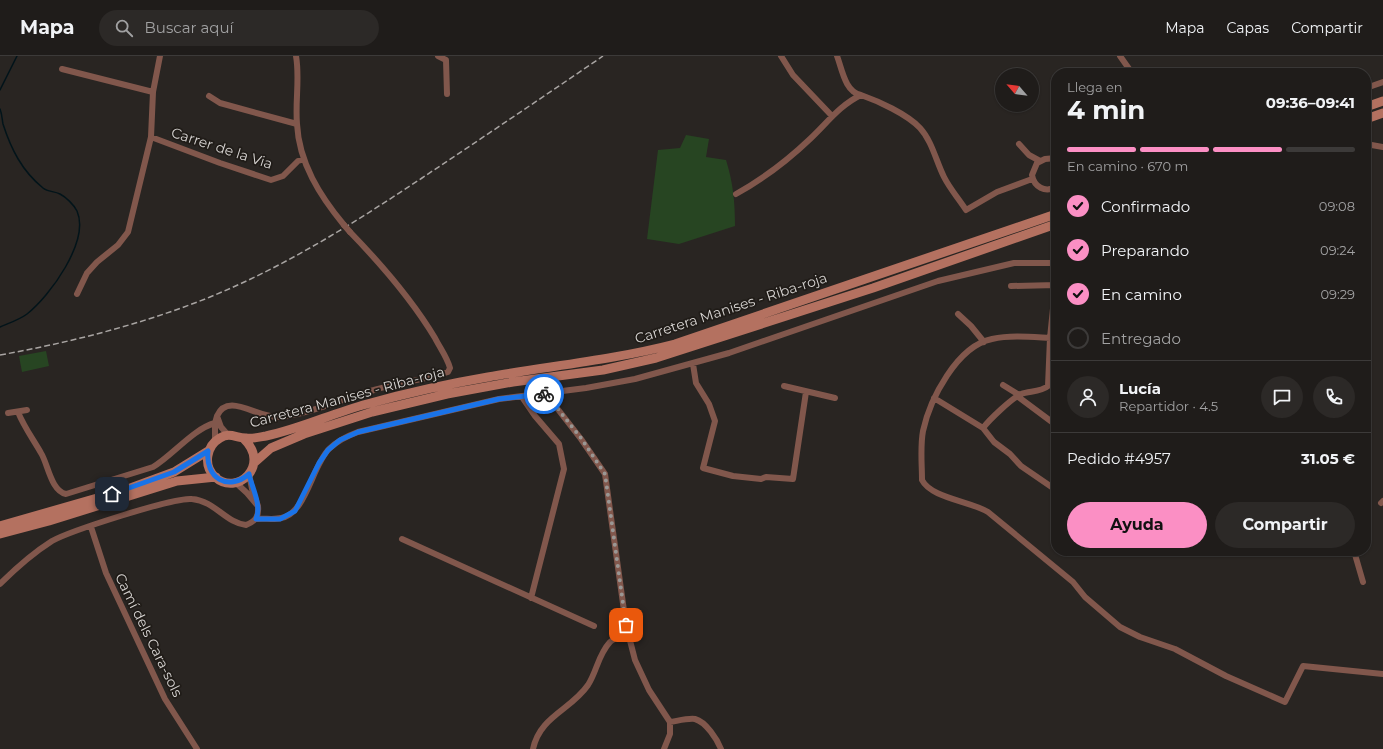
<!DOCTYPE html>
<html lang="es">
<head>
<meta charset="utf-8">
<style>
  :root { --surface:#1f1c1a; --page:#2c2927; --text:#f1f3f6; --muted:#a1a1a2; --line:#3c3a39; --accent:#fb8fc4 }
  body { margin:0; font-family:Montserrat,sans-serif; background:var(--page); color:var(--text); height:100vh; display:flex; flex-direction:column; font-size:15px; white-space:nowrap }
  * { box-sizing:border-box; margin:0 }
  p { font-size:13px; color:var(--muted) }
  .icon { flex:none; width:22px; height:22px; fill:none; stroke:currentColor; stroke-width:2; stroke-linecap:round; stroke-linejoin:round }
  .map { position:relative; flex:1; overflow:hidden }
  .drawer { position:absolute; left:1051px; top:12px; width:320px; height:488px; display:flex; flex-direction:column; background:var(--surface); border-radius:16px; box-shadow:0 1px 3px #0004,0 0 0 1px var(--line) }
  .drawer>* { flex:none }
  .needle { width:26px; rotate:298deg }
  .buttons { position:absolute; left:995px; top:12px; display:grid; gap:8px }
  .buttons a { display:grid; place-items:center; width:44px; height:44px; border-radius:50%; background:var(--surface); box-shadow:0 1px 3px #0004,0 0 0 1px var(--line); font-size:20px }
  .pin { position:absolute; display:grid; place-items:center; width:34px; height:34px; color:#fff; margin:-17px; border-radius:8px; box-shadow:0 2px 6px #0006 }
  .courier { position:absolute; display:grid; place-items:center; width:40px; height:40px; margin:-20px; border:3px solid #1a73e8; border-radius:50%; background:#fff; color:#222; box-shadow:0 1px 5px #0007 }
  .overview em { font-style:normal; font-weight:700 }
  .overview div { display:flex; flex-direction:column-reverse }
  .overview { display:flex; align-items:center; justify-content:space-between; height:68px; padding:0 16px }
  h1 { font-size:26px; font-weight:700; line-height:30px }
  .bar { display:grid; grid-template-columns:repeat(4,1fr); gap:6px 4px; align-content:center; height:48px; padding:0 16px }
  .bar i { height:5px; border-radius:3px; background:var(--line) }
  .bar .current { background:var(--accent) }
  .bar p { grid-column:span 4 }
  .line { display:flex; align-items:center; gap:10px; padding:0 16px; border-top:1px solid var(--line) }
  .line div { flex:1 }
  .round { display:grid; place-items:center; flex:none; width:42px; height:42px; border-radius:21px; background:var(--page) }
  ol { padding:0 16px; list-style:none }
  li { display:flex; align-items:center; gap:12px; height:44px }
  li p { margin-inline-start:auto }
  li .icon { padding:4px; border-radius:50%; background:var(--accent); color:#111; stroke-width:4 }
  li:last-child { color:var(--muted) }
  li i { width:22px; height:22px; border:2px solid var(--line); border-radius:50% }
  .button { display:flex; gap:8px; margin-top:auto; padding:8px 16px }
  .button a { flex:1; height:46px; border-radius:24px; background:var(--accent); color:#111; font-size:16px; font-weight:700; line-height:46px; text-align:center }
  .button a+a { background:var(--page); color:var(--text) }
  header { display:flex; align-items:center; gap:24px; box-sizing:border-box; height:56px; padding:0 20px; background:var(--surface); border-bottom:1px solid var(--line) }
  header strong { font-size:19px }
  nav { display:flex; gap:22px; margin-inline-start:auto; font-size:14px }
  .search { width:280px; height:36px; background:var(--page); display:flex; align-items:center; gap:10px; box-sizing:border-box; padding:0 14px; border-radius:22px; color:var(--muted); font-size:15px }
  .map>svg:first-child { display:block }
  .green { fill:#274522 }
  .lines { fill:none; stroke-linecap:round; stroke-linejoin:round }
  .stream { stroke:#02141a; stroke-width:1.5 }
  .minor { stroke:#81574c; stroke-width:6 }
  .secondary { stroke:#b47160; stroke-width:9 }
  .rail { stroke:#a8a4a2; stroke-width:1.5; stroke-dasharray:6 3; stroke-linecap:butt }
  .minor-bridge { stroke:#81574c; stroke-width:6 }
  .done { stroke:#9a9794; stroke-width:4; stroke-dasharray:0 7.2 }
  .route { stroke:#1a73e8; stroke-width:5 }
  .labels { text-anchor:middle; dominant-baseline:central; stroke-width:3.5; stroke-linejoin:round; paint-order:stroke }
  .street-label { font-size:14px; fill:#d7d4d2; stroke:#201c18 }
</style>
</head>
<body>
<header>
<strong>Mapa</strong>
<div class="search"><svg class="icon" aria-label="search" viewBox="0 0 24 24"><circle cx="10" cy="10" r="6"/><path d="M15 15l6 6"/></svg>Buscar aquí</div>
<nav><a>Mapa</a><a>Capas</a><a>Compartir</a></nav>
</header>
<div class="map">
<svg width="1383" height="693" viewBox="0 0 1383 693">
  <rect width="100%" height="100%" fill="#292522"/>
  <!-- green -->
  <path class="green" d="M686 79 709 83 706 101 726 104C733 126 735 146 735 170L679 188 647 183 658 94 680 92Z
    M46 295 49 310 22 316 19 300Z"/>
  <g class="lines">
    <!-- stream -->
    <path class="stream" d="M0 34 17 0
      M0 53C2 58 2 63 3 68 11 93 22 115 43 132 48 136 54 135 60 138 66 141 74 149 77 155 90 185 50 240 27 258 19 264 9 267 0 271"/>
    <!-- minor -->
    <path class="minor" d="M296 0C300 22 295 45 297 68 299 107 320 140 344 169
      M438 0 446 4 447 38
      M781 0 793 19 832 60
      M837 0C842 13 845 36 861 39
      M1120 0 1132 17
      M62 13 153 36
      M1366 32 1383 26
      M209 40 220 47 297 68
      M151 81 220 107 271 124 283 120 298 105 304 103
      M1019 88 1029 99 1040 105
      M1366 88 1383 91
      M1056 102 1045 103 1037 107 1032 119C1034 131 1045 137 1056 131
      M736 138C763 123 788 104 810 83 827 67 840 49 861 39 878 45 907 58 920 72 932 85 936 105 944 121 950 133 959 143 966 154L997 136 1032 123
      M1056 223 1050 282C1031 281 1011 279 992 283 957 290 930 343 923 375 920 391 922 408 922 424 931 442 970 445 988 456L1073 526 1085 541 1120 571 1140 581 1175 593 1226 620 1285 646 1303 610 1383 618
      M1011 230 1056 229
      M77 238 87 217 97 206 118 189 128 176 151 81 153 36 160 0
      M958 258 971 270 984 286
      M693 308 696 327 709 348 715 365 703 412 733 420 761 423 766 421 793 423 806 336
      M1003 329 1019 339
      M784 330 835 342
      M546 338 581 383 605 418 626 569 635 604 649 634 670 666V678L664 693
      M1017 340 1056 369
      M522 341 535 360 559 388 564 413 531 542
      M934 342 983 372 994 386 1010 398 1021 410 1056 434
      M18 356C24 371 33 383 41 397 48 408 51 435 66 438L153 411C173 399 193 373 215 367
      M8 357 27 354
      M217 360C228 335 258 363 280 361 310 358 344 342 374 334 398 327 424 324 448 316L450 312C447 301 440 292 435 282 411 242 382 209 350 176
      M983 372C990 363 1011 343 1021 338 1030 335 1041 336 1048 330L1050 282
      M215 385V367L217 360 221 371 228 379
      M235 426 247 437 258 450 252 433 249 418
      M1381 447 1383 445
      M256 463C264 462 274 464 281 462 306 458 312 410 329 393 337 385 347 380 358 376L499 343 586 332 635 323 729 297 938 225 1014 207H1056
      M91 471 106 517 165 643 197 693
      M402 483 594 570
      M1354 495 1363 526
      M0 528C16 512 33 497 52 485 70 475 174 441 192 443 215 445 226 467 246 469 256 465 259 460 258 450
      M670 666C677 665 688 662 695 663 706 666 717 683 721 693
      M533 693C540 660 571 654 588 629 597 615 598 599 610 586 615 581 623 580 630 578"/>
    <!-- secondary -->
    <path class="secondary" d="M1366 51 1383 45
      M1366 63 1383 57
      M244 383C271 409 237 441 215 421 203 410 206 390 220 382 230 376 236 382 246 382 252 383 260 381 266 380 300 373 333 357 367 348 407 337 447 328 488 321 550 310 613 304 675 288L1056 158
      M254 407 271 392 304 378 372 356 447 338 513 326 603 314 656 302 873 232 1056 168
      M0 470 125 434 174 416 208 395
      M0 478 49 465 177 425 216 421"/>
    <!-- rail -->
    <path class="rail" d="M0 299C72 286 143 268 210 241 286 210 354 167 422 122 482 82 543 41 603 0"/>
    <!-- minor-bridge -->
    <path class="minor-bridge" d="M344 169 350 176"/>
  </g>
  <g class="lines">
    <!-- done -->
    <path class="done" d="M544 338H546L581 382 605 418 626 569"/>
    <!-- route -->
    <path class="route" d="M112 438 174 416 208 395C205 422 228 436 249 418 252 432 262 449 256 463H280L295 455 319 407 328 394 340 384 358 376 499 343 544 338"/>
  </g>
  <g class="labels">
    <!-- street labels -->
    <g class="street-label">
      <text transform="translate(222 92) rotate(18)">Carrer de la Via</text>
      <text transform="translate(731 252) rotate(-18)">Carretera Manises - Riba-roja</text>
      <text transform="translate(347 341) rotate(-15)">Carretera Manises - Riba-roja</text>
      <text transform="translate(149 579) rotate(64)">Camí dels Cara-sols</text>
    </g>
  </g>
</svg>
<div class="buttons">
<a><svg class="needle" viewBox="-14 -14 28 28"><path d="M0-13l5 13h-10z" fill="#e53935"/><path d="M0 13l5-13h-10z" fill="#a1a1a2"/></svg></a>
</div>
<div class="pin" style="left:626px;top:569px;background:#ea580c"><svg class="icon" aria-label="bag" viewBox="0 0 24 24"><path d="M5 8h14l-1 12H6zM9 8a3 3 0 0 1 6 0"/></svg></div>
<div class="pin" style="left:112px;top:438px;background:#1f2937"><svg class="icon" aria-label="home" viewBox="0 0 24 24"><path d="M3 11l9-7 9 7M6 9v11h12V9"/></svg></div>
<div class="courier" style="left:544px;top:338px"><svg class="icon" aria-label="bike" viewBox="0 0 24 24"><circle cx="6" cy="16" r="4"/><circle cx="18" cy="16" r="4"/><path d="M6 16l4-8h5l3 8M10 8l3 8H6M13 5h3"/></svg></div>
<section class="drawer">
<div class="overview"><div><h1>4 min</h1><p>Llega en</p></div><em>09:36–09:41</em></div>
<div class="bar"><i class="current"></i><i class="current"></i><i class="current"></i><i></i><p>En camino · 670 m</p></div>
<ol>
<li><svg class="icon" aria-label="check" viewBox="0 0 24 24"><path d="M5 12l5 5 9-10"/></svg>Confirmado<p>09:08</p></li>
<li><svg class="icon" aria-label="check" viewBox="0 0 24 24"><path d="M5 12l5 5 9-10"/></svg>Preparando<p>09:24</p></li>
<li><svg class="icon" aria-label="check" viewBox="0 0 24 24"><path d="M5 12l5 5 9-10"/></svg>En camino<p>09:29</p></li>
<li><i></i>Entregado</li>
</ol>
<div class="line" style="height:72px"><a class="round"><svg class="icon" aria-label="person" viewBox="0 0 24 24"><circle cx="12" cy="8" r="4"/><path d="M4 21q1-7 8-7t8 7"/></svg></a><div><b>Lucía</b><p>Repartidor · 4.5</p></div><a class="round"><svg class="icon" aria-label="chat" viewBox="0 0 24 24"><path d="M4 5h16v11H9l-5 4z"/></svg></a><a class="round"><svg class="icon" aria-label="phone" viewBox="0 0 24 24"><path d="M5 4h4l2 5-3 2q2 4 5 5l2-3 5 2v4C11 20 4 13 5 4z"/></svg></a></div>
<div class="line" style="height:52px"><div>Pedido #4957</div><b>31.05 €</b></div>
<div class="button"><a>Ayuda</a><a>Compartir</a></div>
</section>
</div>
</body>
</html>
